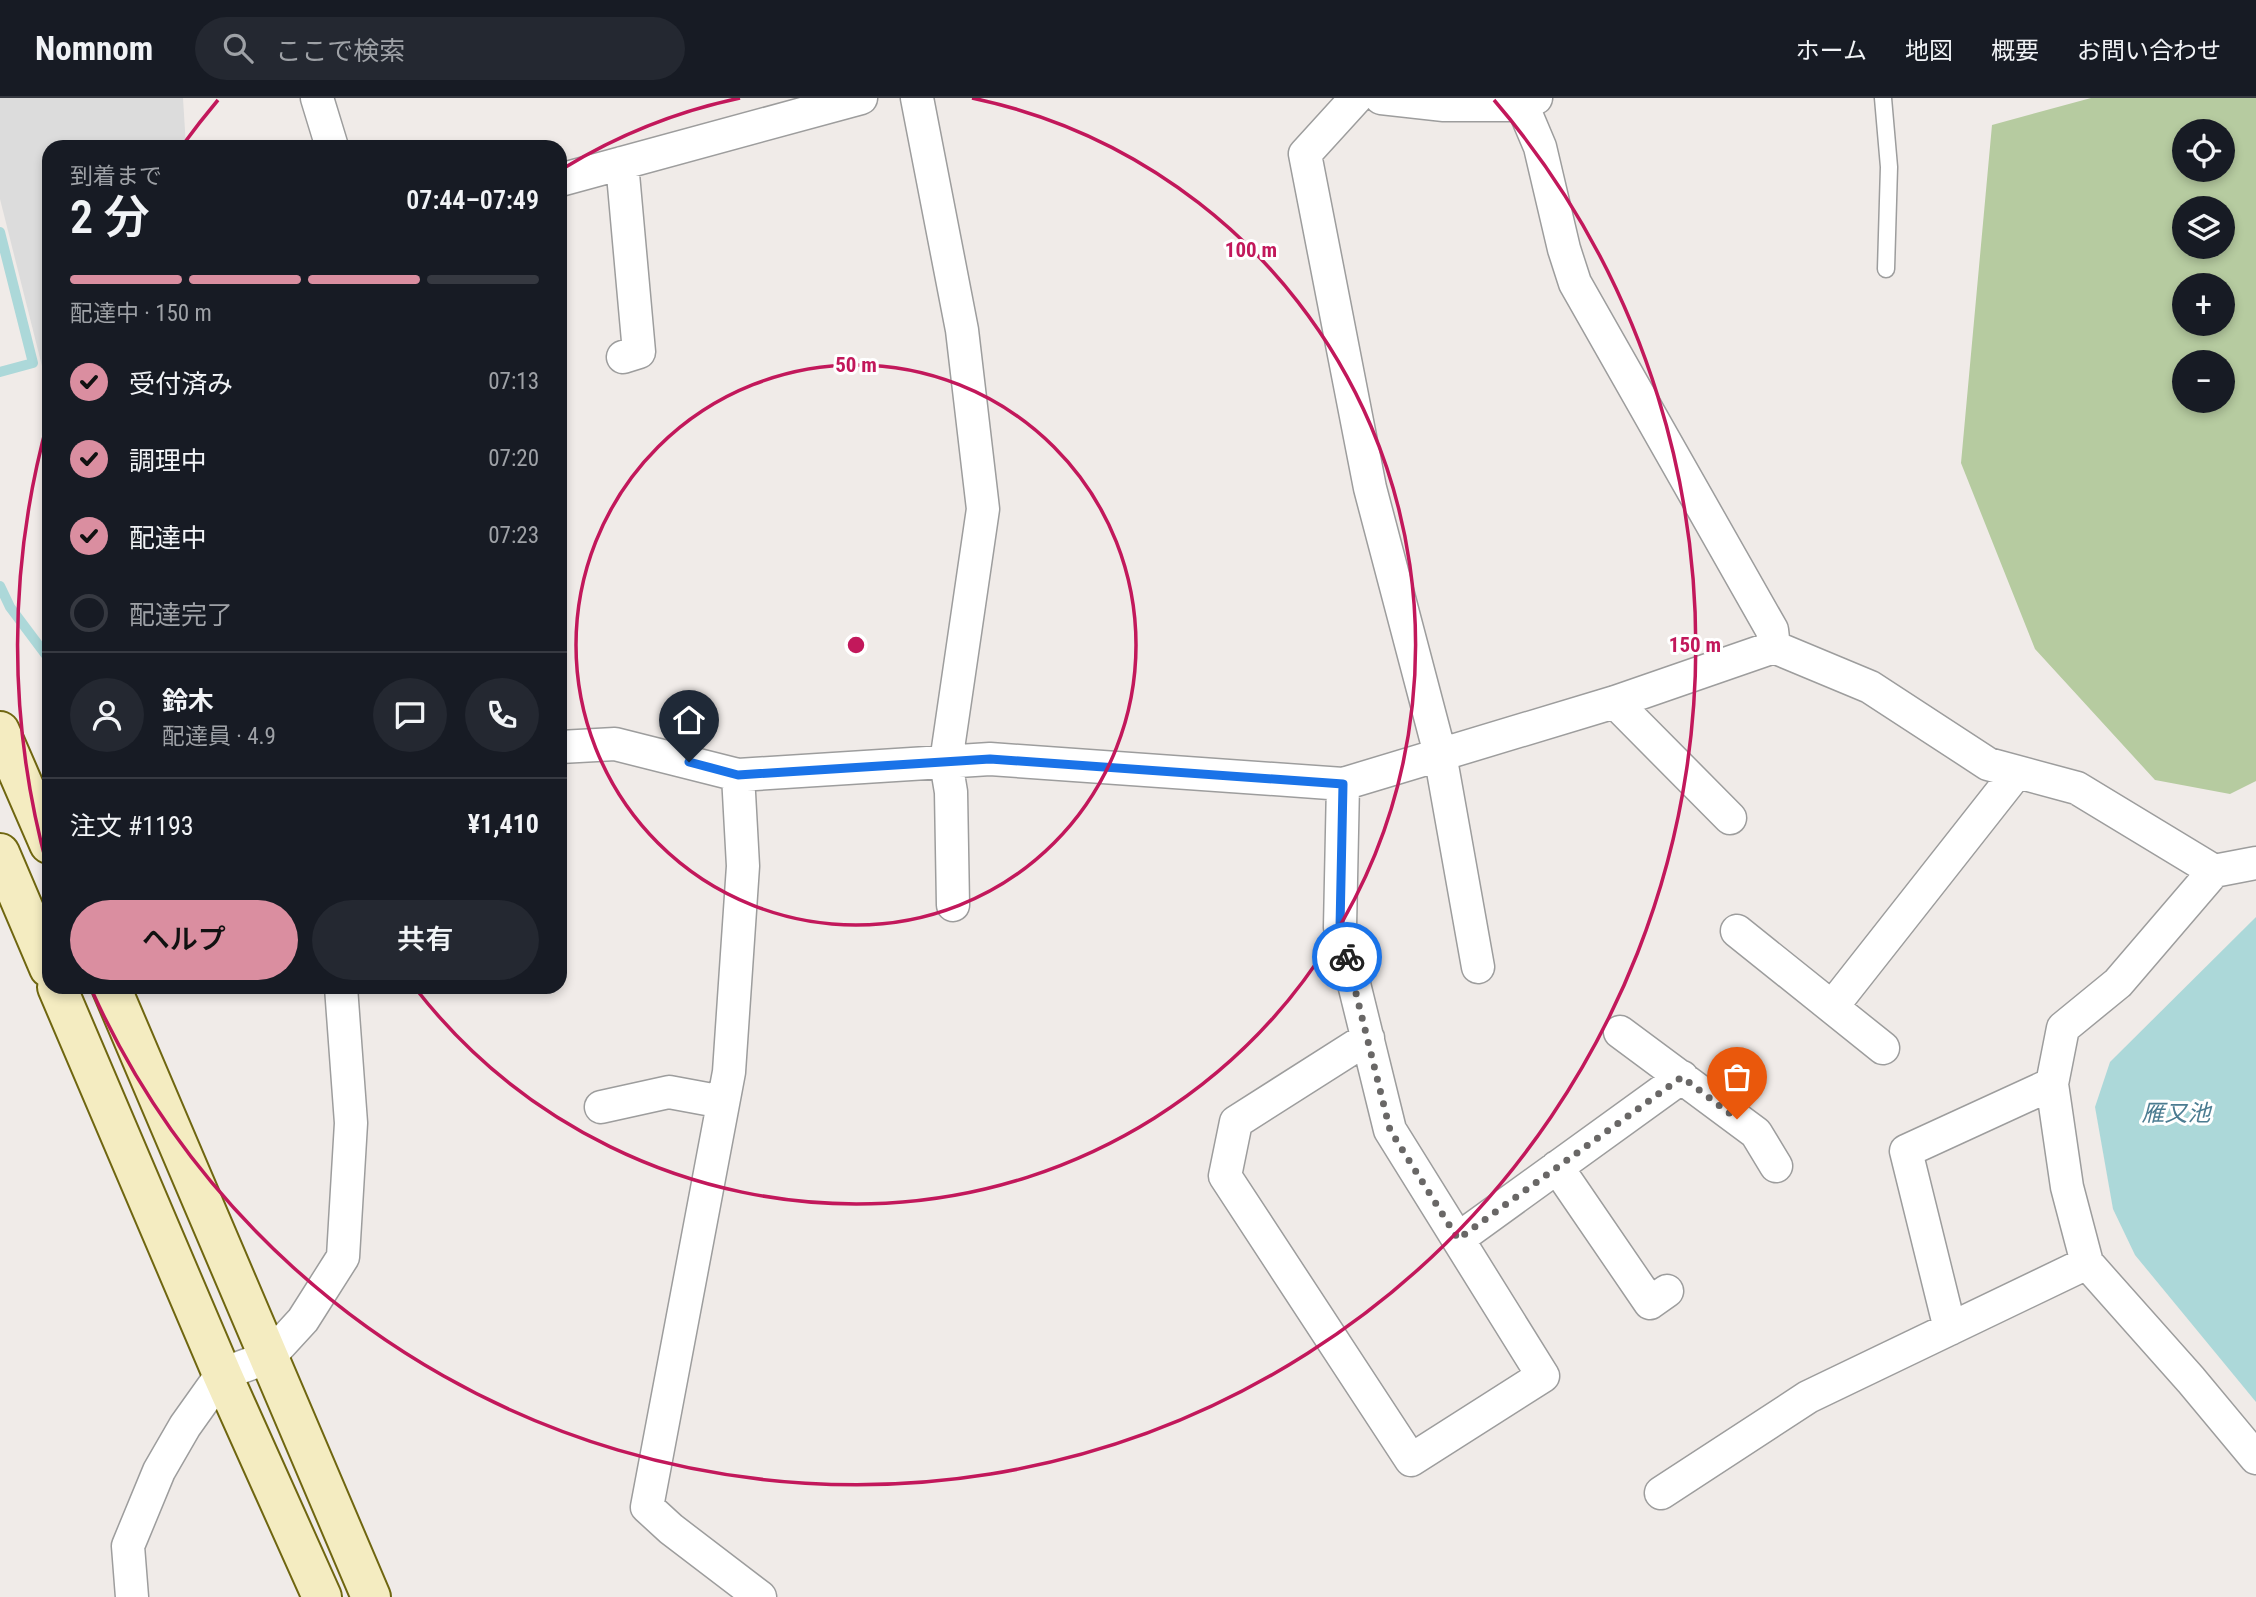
<!DOCTYPE html>
<html lang="ja">
<head>
<meta charset="utf-8">
<style>
  :root { --surface:#171b24; --page:#242831; --text:#f1f3f6; --muted:#9ea1a6; --line:#363941; --accent:#da8ea0 }
  body { margin:0; font-family:"Roboto Condensed","Noto Sans JP",sans-serif; background:var(--page); color:var(--text); height:100vh; display:flex; flex-direction:column; font-size:26px; white-space:nowrap }
  * { box-sizing:border-box; margin:0 }
  p { font-size:23px; color:var(--muted) }
  .icon { flex:none; width:38px; height:38px; fill:none; stroke:currentColor; stroke-width:2; stroke-linecap:round; stroke-linejoin:round }
  .map { position:relative; flex:1; overflow:hidden }
  .panel { position:absolute; left:42px; top:42px; width:525px; height:854px; display:flex; flex-direction:column; background:var(--surface); border-radius:21px; box-shadow:0 4px 10px #0003 }
  .panel>* { flex:none }
  .controls { position:absolute; left:2172px; top:21px; display:grid; gap:14px }
  .controls a { display:grid; place-items:center; width:63px; height:63px; border-radius:50%; background:var(--surface); box-shadow:0 4px 10px #0003; font-size:35px }
  .pin { position:absolute; display:grid; place-items:center; width:60px; height:60px; color:#fff; margin:-72px -30px; border-radius:50% 50% 50% 0; rotate:-45deg; box-shadow:0 0 7px #0007 }
  .pin .icon { rotate:45deg }
  .courier { position:absolute; display:grid; place-items:center; width:70px; height:70px; margin:-35px; border:5px solid #1a73e8; border-radius:50%; background:#fff; color:#222; box-shadow:0 2px 9px #0007 }
  .head em { font-style:normal; font-weight:600 }
  .head div { display:flex; flex-direction:column-reverse }
  .head { display:flex; align-items:center; justify-content:space-between; height:119px; padding:0 28px }
  h1 { font-size:46px; font-weight:600; line-height:52px }
  .bar { display:grid; grid-template-columns:repeat(4,1fr); gap:10px 7px; align-content:center; height:84px; padding:0 28px }
  .bar i { height:9px; border-radius:5px; background:var(--line) }
  .bar .on { background:var(--accent) }
  .bar p { grid-column:span 4 }
  .line { display:flex; align-items:center; gap:18px; padding:0 28px; border-top:2px solid var(--line) }
  .line div { flex:1 }
  .round { display:grid; place-items:center; flex:none; width:74px; height:74px; border-radius:37px; background:var(--page) }
  ol { padding:0 28px; list-style:none }
  li { display:flex; align-items:center; gap:21px; height:77px }
  li p { margin-inline-start:auto }
  li .icon { padding:7px; border-radius:50%; background:var(--accent); color:#111; stroke-width:4 }
  li:last-child { color:var(--muted) }
  li i { width:38px; height:38px; border:4px solid var(--line); border-radius:50% }
  .button { display:flex; gap:14px; margin-top:auto; padding:14px 28px }
  .button a { flex:1; height:80px; border-radius:42px; background:var(--accent); color:#111; font-size:28px; font-weight:600; line-height:80px; text-align:center }
  .button a+a { background:var(--page); color:var(--text) }
  header { display:flex; align-items:center; gap:42px; box-sizing:border-box; height:98px; padding:0 35px; background:var(--surface); border-bottom:2px solid var(--line) }
  header strong { font-size:33px }
  nav { display:flex; gap:38px; margin-inline-start:auto; font-size:24px }
  .search { width:490px; height:63px; background:var(--page); display:flex; align-items:center; gap:18px; box-sizing:border-box; padding:0 24px; border-radius:38px; color:var(--muted); font-size:26px }
  .map>svg:first-child { display:block }
  .forest { fill:#b6cba0; fill-rule:evenodd }
  .parking { fill:#dcdcdc }
  .water { fill:#acd8d9 }
  .lines { fill:none; stroke-linecap:round; stroke-linejoin:round }
  .stream { stroke:#acd8d9; stroke-width:10 }
  .lane-casing { stroke:#9d9d9d; stroke-width:19 }
  .street-casing { stroke:#9d9d9d; stroke-width:35 }
  .secondary-casing { stroke:#6f6610; stroke-width:42 }
  .lane { stroke:#fff; stroke-width:16 }
  .street { stroke:#fff; stroke-width:32 }
  .secondary { stroke:#f4ecc1; stroke-width:38 }
  .done { stroke:#696766; stroke-width:7; stroke-dasharray:0 12.6 }
  .route { stroke:#1a73e8; stroke-width:9 }
  .ring { fill:none; stroke:#c2185b; stroke-width:3.5 }
  .labels { text-anchor:middle; dominant-baseline:central; stroke-width:6; stroke-linejoin:round; paint-order:stroke }
  .water-label { font-size:23px; font-style:italic; fill:#4b7c91; stroke:#fff }
  .centre { fill:#c2185b; stroke:#fff; stroke-width:3.5 }
  .ring-label { font-size:21px; text-anchor:middle; font-weight:bold; fill:#c2185b; stroke:#fff; stroke-width:6; stroke-linejoin:round; paint-order:stroke }
</style>
</head>
<body>
<header>
<strong>Nomnom</strong>
<div class="search"><svg class="icon" aria-label="search" viewBox="0 0 24 24"><circle cx="10" cy="10" r="6"/><path d="M15 15l6 6"/></svg>ここで検索</div>
<nav><a>ホーム</a><a>地図</a><a>概要</a><a>お問い合わせ</a></nav>
</header>
<div class="map">
<svg width="2256" height="1499" viewBox="0 0 2256 1499">
  <rect width="100%" height="100%" fill="#f0ebe8"/>
  <!-- forest -->
  <path class="forest" d="M2091 0H2256V683L2230 696 2155 682 2035 551 1961 365 1992 27ZM2184 33H2222V72H2184ZM2184 110H2222V149H2184ZM2184 187H2222V226H2184ZM2184 264H2222V303H2184Z"/>
  <!-- parking -->
  <path class="parking" d="M0 0H183L186 49H49V267L42 268 0 101Z"/>
  <!-- water -->
  <path class="water" d="M2256 819V1304L2135 1157 2113 1111 2095 1009 2110 964Z"/>
  <g class="lines">
    <!-- stream -->
    <path class="stream" d="M0 134 33 265 0 274
      M0 488 10 509 49 561"/>
    <defs>
      <path id="lane" d="M1883 0 1889 69 1886 171"/>
      <path id="street" d="M317 0 332 49
        M917 0 962 232 983 411 946 664 951 694 953 807
        M1356 0 1305 56 1370 390 1440 656 1478 869
        M1381 0 1444 7H1510L1536 0
        M1521 4 1540 49 1564 151 1575 185 1772 532 1774 549
        M622 65 639 254 623 259
        M560 82 861 0
        M1615 604 1730 720
        M560 649 615 646 738 677 990 661 1343 686 1615 604 1774 549 1870 589 1988 666 2077 690 2214 773
        M738 677 743 768 729 974 647 1409 671 1431 760 1499
        M1343 686 1340 829 1390 1032 1543 1278 1411 1362 1225 1078 1236 1024 1368 940
        M2256 765 2214 773 2118 885 2063 930 2052 986 2067 1089 2087 1165 2191 1282 2256 1360
        M1737 833 1883 950
        M1832 909 2017 674
        M1620 934 1756 1035 1776 1068
        M601 1009 669 994 723 1004
        M1557 1069 1650 1205 1667 1193
        M1458 1141 1682 979
        M1950 1231 1906 1053 2052 986
        M1661 1395 1808 1299 2087 1165
        M132 1499 128 1448 159 1373 185 1328 222 1276 269 1259 303 1222 343 1159 351 1025 341 889"/>
      <path id="secondary" d="M0 633 49 746
        M0 755 49 870
        M57 889 222 1276 322 1499
        M111 889 371 1499"/>
    </defs>
    <!-- lane casing -->
    <use href="#lane" class="lane-casing"/>
    <!-- street casing -->
    <use href="#street" class="street-casing"/>
    <!-- secondary casing -->
    <use href="#secondary" class="secondary-casing"/>
    <!-- lane -->
    <use href="#lane" class="lane"/>
    <!-- street -->
    <use href="#street" class="street"/>
    <!-- secondary -->
    <use href="#secondary" class="secondary"/>
  </g>
  <g class="lines">
    <!-- done -->
    <path class="done" d="M1347 859 1390 1032 1458 1141 1682 979 1737 1021"/>
    <!-- route -->
    <path class="route" d="M689 664 738 677 990 661 1343 686 1340 829 1347 859"/>
  </g>
  <!-- distance rings -->
  <g class="ring">
    <circle cx="856" cy="547" r="280"/>
    <path d="M564 70A559 559 0 0 1 740 0M972 0A559 559 0 1 1 416 891"/>
    <path d="M48 771A839 839 0 0 1 48 323M182 48A839 839 0 0 1 218 2M1494 2A839 839 0 1 1 93 895"/>
  </g>
  <g class="labels">
    <!-- water labels -->
    <g class="water-label">
      <text x="2176" y="1015">雁又池</text>
    </g>
  </g>
  <circle cx="856" cy="547" r="10" class="centre"/>
  <g class="ring-label">
    <text x="1251" y="159">100 m</text>
    <text x="856" y="274">50 m</text>
    <text x="1695" y="554">150 m</text>
  </g>
</svg>
<div class="controls">
<a><svg class="icon" aria-label="locate" viewBox="0 0 24 24"><circle cx="12" cy="12" r="6"/><path d="M12 2v4M12 18v4M2 12h4M18 12h4"/></svg></a>
<a><svg class="icon" aria-label="layers" viewBox="0 0 24 24"><path d="M12 4l9 5-9 5-9-5zM3 14l9 5 9-5"/></svg></a>
<a>+</a>
<a>−</a>
</div>
<div class="pin" style="left:1737px;top:1021px;background:#ea580c"><svg class="icon" aria-label="bag" viewBox="0 0 24 24"><path d="M5 8h14l-1 12H6zM9 8a3 3 0 0 1 6 0"/></svg></div>
<div class="pin" style="left:689px;top:664px;background:#1f2937"><svg class="icon" aria-label="home" viewBox="0 0 24 24"><path d="M3 11l9-7 9 7M6 9v11h12V9"/></svg></div>
<div class="courier" style="left:1347px;top:859px"><svg class="icon" aria-label="bike" viewBox="0 0 24 24"><circle cx="6" cy="16" r="4"/><circle cx="18" cy="16" r="4"/><path d="M6 16l4-8h5l3 8M10 8l3 8H6M13 5h3"/></svg></div>
<section class="panel">
<div class="head"><div><h1>2 分</h1><p>到着まで</p></div><em>07:44–07:49</em></div>
<div class="bar"><i class="on"></i><i class="on"></i><i class="on"></i><i></i><p>配達中 · 150 m</p></div>
<ol>
<li><svg class="icon" aria-label="check" viewBox="0 0 24 24"><path d="M5 12l5 5 9-10"/></svg>受付済み<p>07:13</p></li>
<li><svg class="icon" aria-label="check" viewBox="0 0 24 24"><path d="M5 12l5 5 9-10"/></svg>調理中<p>07:20</p></li>
<li><svg class="icon" aria-label="check" viewBox="0 0 24 24"><path d="M5 12l5 5 9-10"/></svg>配達中<p>07:23</p></li>
<li><i></i>配達完了</li>
</ol>
<div class="line" style="height:126px"><a class="round"><svg class="icon" aria-label="person" viewBox="0 0 24 24"><circle cx="12" cy="8" r="4"/><path d="M4 21q1-7 8-7t8 7"/></svg></a><div><b>鈴木</b><p>配達員 · 4.9</p></div><a class="round"><svg class="icon" aria-label="chat" viewBox="0 0 24 24"><path d="M4 5h16v11H9l-5 4z"/></svg></a><a class="round"><svg class="icon" aria-label="phone" viewBox="0 0 24 24"><path d="M5 4h4l2 5-3 2q2 4 5 5l2-3 5 2v4C11 20 4 13 5 4z"/></svg></a></div>
<div class="line" style="height:91px"><div>注文 #1193</div><b>¥1,410</b></div>
<div class="button"><a>ヘルプ</a><a>共有</a></div>
</section>
</div>
</body>
</html>
